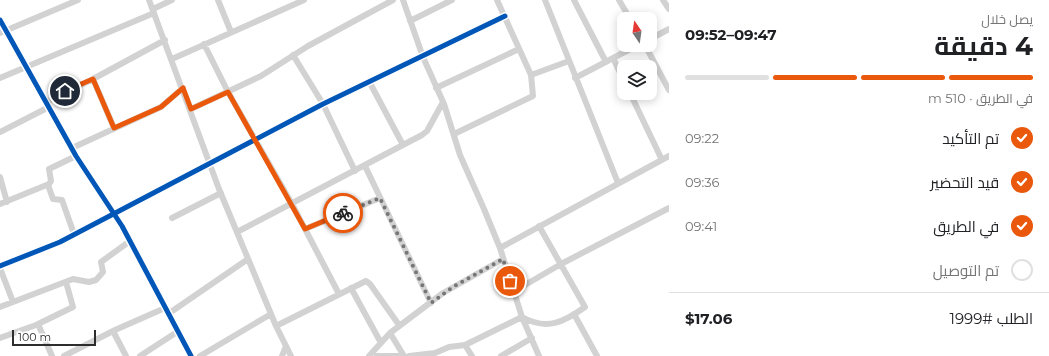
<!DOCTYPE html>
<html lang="ar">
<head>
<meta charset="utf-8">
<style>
  :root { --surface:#fff; --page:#f6f6f6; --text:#202124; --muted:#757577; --line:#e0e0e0; --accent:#ea580c }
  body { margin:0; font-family:Montserrat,Cairo,sans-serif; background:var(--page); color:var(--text); direction:rtl; height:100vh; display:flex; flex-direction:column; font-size:15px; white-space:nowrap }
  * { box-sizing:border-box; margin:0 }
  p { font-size:13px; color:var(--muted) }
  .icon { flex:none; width:22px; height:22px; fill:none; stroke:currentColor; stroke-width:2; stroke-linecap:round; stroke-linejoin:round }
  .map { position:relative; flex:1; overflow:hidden; direction:ltr }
  .sheet { display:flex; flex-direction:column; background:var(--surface); width:380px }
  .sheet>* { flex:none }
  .needle { width:26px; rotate:347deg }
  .controls { position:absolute; left:617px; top:12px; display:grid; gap:8px }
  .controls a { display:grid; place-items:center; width:40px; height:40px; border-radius:8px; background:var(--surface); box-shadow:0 2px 10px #0003; font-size:20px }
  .scale { position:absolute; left:12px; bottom:10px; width:84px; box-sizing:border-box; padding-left:4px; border:2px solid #2d2d2d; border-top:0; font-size:11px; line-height:14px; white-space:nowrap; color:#2d2d2d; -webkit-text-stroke:3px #fff; paint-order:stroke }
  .pin { position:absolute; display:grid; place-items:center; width:34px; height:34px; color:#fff; margin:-17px; border:2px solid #fff; border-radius:50%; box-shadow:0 1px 4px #0007 }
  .courier { position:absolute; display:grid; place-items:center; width:40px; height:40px; margin:-20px; border:3px solid #ea580c; border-radius:50%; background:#fff; color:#222; box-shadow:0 1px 5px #0007 }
  .head em { font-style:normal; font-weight:700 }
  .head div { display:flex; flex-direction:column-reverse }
  .head { display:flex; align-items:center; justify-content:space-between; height:68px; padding:0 16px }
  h1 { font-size:26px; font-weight:700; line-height:30px }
  .bar { display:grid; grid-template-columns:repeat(4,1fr); gap:6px 4px; align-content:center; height:48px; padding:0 16px }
  .bar i { height:5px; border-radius:3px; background:var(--line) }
  .bar .selected { background:var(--accent) }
  .bar p { grid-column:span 4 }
  .line { display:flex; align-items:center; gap:10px; padding:0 16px; border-top:1px solid var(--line) }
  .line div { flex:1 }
  ol { padding:0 16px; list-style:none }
  li { display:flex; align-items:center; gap:12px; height:44px }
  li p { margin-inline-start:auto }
  li .icon { padding:4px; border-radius:50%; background:var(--accent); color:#fff; stroke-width:4 }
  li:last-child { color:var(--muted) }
  li i { width:22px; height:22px; border:2px solid var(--line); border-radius:50% }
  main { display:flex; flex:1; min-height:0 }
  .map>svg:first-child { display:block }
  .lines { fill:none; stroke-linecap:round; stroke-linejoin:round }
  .minor { stroke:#d2d2d2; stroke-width:6 }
  .cycleway-casing { stroke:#fff; stroke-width:8 }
  .cycleway { stroke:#0057b8; stroke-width:5 }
  .done { stroke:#767676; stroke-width:4; stroke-dasharray:0 7.2 }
  .route { stroke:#ea580c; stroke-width:5 }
</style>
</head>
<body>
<main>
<section class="sheet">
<div class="head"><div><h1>4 دقيقة</h1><p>يصل خلال</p></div><em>09:47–09:52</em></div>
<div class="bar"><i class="selected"></i><i class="selected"></i><i class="selected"></i><i></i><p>في الطريق · 510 m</p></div>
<ol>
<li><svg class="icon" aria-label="check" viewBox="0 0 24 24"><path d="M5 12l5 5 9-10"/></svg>تم التأكيد<p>09:22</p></li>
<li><svg class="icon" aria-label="check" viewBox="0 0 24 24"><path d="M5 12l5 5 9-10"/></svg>قيد التحضير<p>09:36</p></li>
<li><svg class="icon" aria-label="check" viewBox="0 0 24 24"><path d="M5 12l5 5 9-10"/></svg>في الطريق<p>09:41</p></li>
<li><i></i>تم التوصيل</li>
</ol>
<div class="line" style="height:52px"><div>الطلب #1999</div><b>$17.06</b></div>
</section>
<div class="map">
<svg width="669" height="356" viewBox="0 0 669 356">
  <rect width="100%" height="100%" fill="#fff"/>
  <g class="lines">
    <!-- minor -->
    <path class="minor" d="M149 0 219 189 276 326 291 356
      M218 0 231 32
      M403 0 423 57 444 104 460 155 484 209 500 248 522 317 539 356
      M545 0 618 183
      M574 0 606 62
      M619 0 630 19
      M663 0 669 9
      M153 9 172 0
      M0 20 76 156 122 226 191 356
      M410 21 452 0
      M0 33 78 0
      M650 39 669 29
      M204 44 228 92 292 204 339 294
      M645 45 669 90
      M293 55 323 104 355 171
      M613 58 624 81
      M172 59 304 0
      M531 75 569 61
      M0 78 154 13
      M575 78 638 45
      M93 79 114 128
      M370 83 403 145
      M436 88 519 49
      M630 93 662 160
      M46 102 93 79 165 40
      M191 109 261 76 308 46 393 0
      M0 132 49 107
      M454 134 533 96 531 75 497 0
      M72 148 161 107 183 88
      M365 166 431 303
      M0 177 7 202
      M48 185 53 199 62 200 74 234
      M0 204 49 184 51 181 49 169 76 156
      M172 218 221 193
      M305 229 380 198
      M237 232 422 135 427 131 443 102
      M500 248 669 156
      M0 266 60 242 323 104 505 16
      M0 268 13 302
      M351 288 381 343
      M513 292 561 264 669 208
      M0 307 73 279 89 282 96 280 103 272 101 262 130 241
      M168 314 248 259
      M574 314 597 356
      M38 324 52 356
      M276 326 366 281 370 284 399 325
      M113 331 126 356
      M390 333 404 356
      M0 338 36 325 73 307 66 282
      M465 345 472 356
      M64 356 115 330 165 308
      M140 356 177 332
      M200 356 271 314
      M282 356 286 346
      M369 356 390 333 443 293 503 259
      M377 356H400
      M409 356 435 353 449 347 465 345 522 317C547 331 564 322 585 307L539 226
      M501 356 532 338"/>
    <defs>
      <path id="cycleway" d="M0 20 76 156 122 226 191 356
        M0 266 60 242 323 104 505 16"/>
    </defs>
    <!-- cycleway casing -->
    <use href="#cycleway" class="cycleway-casing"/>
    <!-- cycleway -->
    <use href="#cycleway" class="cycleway"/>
  </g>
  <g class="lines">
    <!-- done -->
    <path class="done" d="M343 213 380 198 431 303 453 287 503 259 510 281"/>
    <!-- route -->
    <path class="route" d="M65 91 93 79 114 128 161 107 183 88 191 109 228 92 305 229 343 213"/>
  </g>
</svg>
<div class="controls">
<a><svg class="needle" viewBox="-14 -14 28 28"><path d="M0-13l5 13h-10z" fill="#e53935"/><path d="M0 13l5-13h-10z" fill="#757577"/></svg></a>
<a><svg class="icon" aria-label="layers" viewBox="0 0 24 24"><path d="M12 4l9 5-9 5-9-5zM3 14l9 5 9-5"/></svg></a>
</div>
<div class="scale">100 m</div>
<div class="pin" style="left:510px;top:281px;background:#ea580c"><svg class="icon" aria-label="bag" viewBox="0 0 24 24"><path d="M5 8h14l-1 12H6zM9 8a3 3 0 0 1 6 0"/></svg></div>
<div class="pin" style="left:65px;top:91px;background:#1f2937"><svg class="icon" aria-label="home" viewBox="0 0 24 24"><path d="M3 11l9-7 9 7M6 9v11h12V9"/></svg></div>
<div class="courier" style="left:343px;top:213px"><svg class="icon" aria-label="bike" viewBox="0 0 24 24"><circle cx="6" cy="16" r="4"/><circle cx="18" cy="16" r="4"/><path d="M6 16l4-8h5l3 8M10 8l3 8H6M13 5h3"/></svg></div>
</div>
</main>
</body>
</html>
